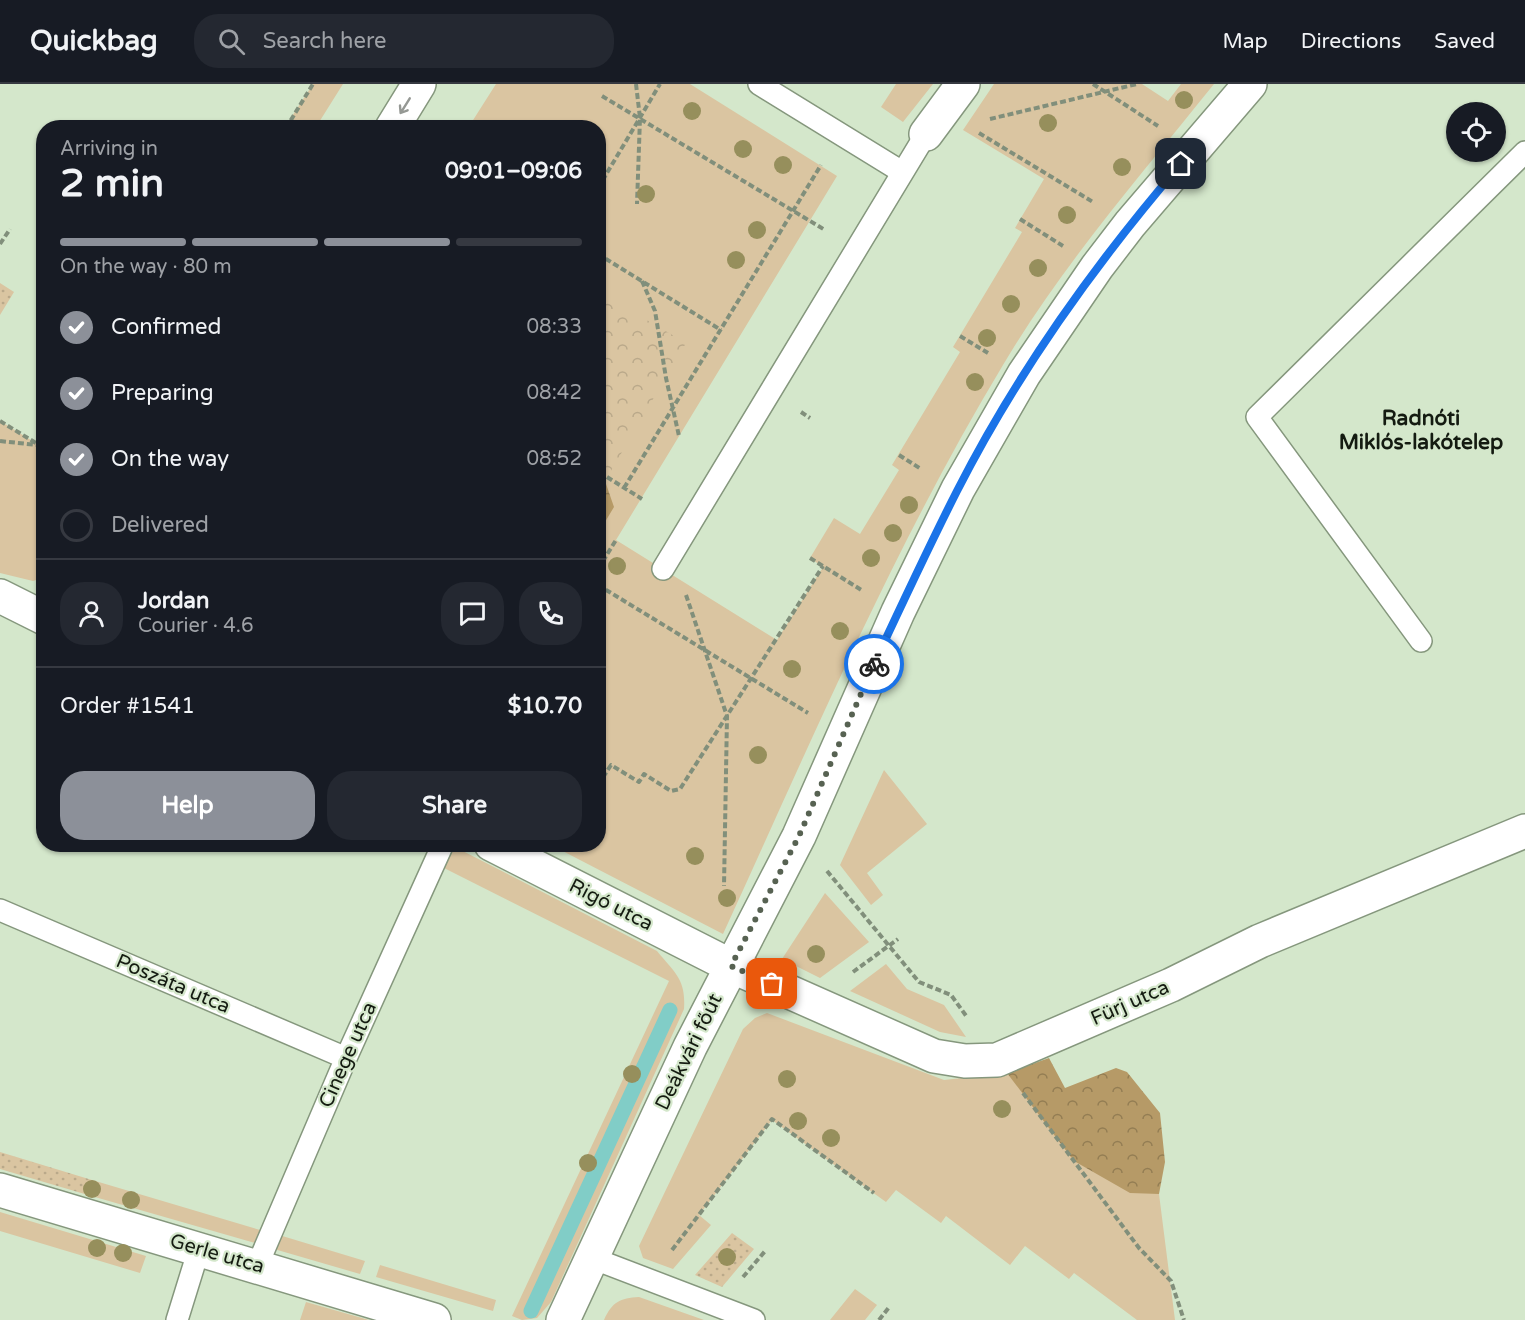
<!DOCTYPE html>
<html lang="en">
<head>
<meta charset="utf-8">
<style>
  :root { --surface:#171b24; --page:#242831; --text:#f1f3f6; --muted:#9ea1a6; --line:#363941; --accent:#8c9099 }
  body { margin:0; font-family:"Varela Round",sans-serif; background:var(--page); color:var(--text); height:100vh; display:flex; flex-direction:column; font-size:22px; white-space:nowrap }
  * { box-sizing:border-box; margin:0 }
  p { font-size:20px; color:var(--muted) }
  .icon { flex:none; width:33px; height:33px; fill:none; stroke:currentColor; stroke-width:2; stroke-linecap:round; stroke-linejoin:round }
  .map { position:relative; flex:1; overflow:hidden }
  .details { position:absolute; left:36px; top:36px; width:570px; height:732px; display:flex; flex-direction:column; background:var(--surface); border-radius:24px; box-shadow:0 2px 4px #0004 }
  .details>* { flex:none }
  .tools { position:absolute; left:1446px; top:18px; display:grid; gap:12px }
  .tools a { display:grid; place-items:center; width:60px; height:60px; border-radius:50%; background:var(--surface); box-shadow:0 2px 4px #0004; font-size:30px }
  .pin { position:absolute; display:grid; place-items:center; width:51px; height:51px; color:#fff; margin:-26px; border-radius:12px; box-shadow:0 3px 9px #0006 }
  .courier { position:absolute; display:grid; place-items:center; width:60px; height:60px; margin:-30px; border:4px solid #1a73e8; border-radius:50%; background:#fff; color:#222; box-shadow:0 2px 8px #0007 }
  .summary em { font-style:normal; font-weight:700 }
  .summary div { display:flex; flex-direction:column-reverse }
  .summary { display:flex; align-items:center; justify-content:space-between; height:102px; padding:0 24px }
  h1 { font-size:39px; font-weight:700; line-height:45px }
  .bar { display:grid; grid-template-columns:repeat(4,1fr); gap:9px 6px; align-content:center; height:72px; padding:0 24px }
  .bar i { height:8px; border-radius:4px; background:var(--line) }
  .bar .active { background:var(--accent) }
  .bar p { grid-column:span 4 }
  .line { display:flex; align-items:center; gap:15px; padding:0 24px; border-top:2px solid var(--line) }
  .line div { flex:1 }
  .round { display:grid; place-items:center; flex:none; width:63px; height:63px; border-radius:24px; background:var(--page) }
  ol { padding:0 24px; list-style:none }
  li { display:flex; align-items:center; gap:18px; height:66px }
  li p { margin-inline-start:auto }
  li .icon { padding:6px; border-radius:50%; background:var(--accent); color:#fff; stroke-width:4 }
  li:last-child { color:var(--muted) }
  li i { width:33px; height:33px; border:3px solid var(--line); border-radius:50% }
  .button { display:flex; gap:12px; margin-top:auto; padding:12px 24px }
  .button a { flex:1; height:69px; border-radius:24px; background:var(--accent); color:#fff; font-size:24px; font-weight:700; line-height:69px; text-align:center }
  .button a+a { background:var(--page); color:var(--text) }
  header { display:flex; align-items:center; gap:36px; box-sizing:border-box; height:84px; padding:0 30px; background:var(--surface); border-bottom:2px solid var(--line) }
  header strong { font-size:28px }
  nav { display:flex; gap:33px; margin-inline-start:auto; font-size:21px }
  .search { width:420px; height:54px; background:var(--page); display:flex; align-items:center; gap:15px; box-sizing:border-box; padding:0 21px; border-radius:24px; color:var(--muted); font-size:22px }
  .map>svg:first-child { display:block }
  .grass { fill:#dac5a1 }
  .forest { fill:url(#forest-crowns) }
  .park { fill:url(#park-crowns) }
  .garden { fill:url(#garden-dots) }
  .lines { fill:none; stroke-linecap:round; stroke-linejoin:round }
  .stream { stroke:#81cdc7; stroke-width:15 }
  .service-casing { stroke:#85977d; stroke-width:24 }
  .minor-casing { stroke:#85977d; stroke-width:36 }
  .path { stroke:#818f7b; stroke-width:4; stroke-dasharray:6 3; stroke-linecap:butt }
  .service { stroke:#fff; stroke-width:21 }
  .minor { stroke:#fff; stroke-width:33 }
  .tree { fill:#968f5c }
  .oneway { stroke:#959894 }
  .done { stroke:#576252; stroke-width:6; stroke-dasharray:0 10.8 }
  .route { stroke:#1a73e8; stroke-width:8 }
  .labels { text-anchor:middle; dominant-baseline:central; stroke-width:4.5; stroke-linejoin:round; paint-order:stroke }
  .street-label { font-size:20px; fill:#141b11; stroke:#d4e7cb }
  .neighbourhood-label { font-size:21px; font-weight:bold; fill:#141b11; stroke:#d4e7cb }
</style>
</head>
<body>
<header>
<strong>Quickbag</strong>
<div class="search"><svg class="icon" aria-label="search" viewBox="0 0 24 24"><circle cx="10" cy="10" r="6"/><path d="M15 15l6 6"/></svg>Search here</div>
<nav><a>Map</a><a>Directions</a><a>Saved</a></nav>
</header>
<div class="map">
<svg width="1525" height="1236" viewBox="0 0 1525 1236">
  <defs>
    <pattern id="forest-crowns" width="20" height="18" patternUnits="userSpaceOnUse" patternTransform="scale(1.5)"><rect width="20" height="18" fill="#b69a67"/><path d="M2 6a3 3 0 1 1 6 0M12 15a3 3 0 1 1 6 0" fill="none" stroke="#937d53"/></pattern>
    <pattern id="park-crowns" width="20" height="18" patternUnits="userSpaceOnUse" patternTransform="scale(1.5)"><rect width="20" height="18" fill="#dac5a1"/><path d="M2 6a3 3 0 1 1 6 0M12 15a3 3 0 1 1 6 0" fill="none" stroke="#baa98a"/></pattern>
    <pattern id="garden-dots" width="8" height="8" patternUnits="userSpaceOnUse" patternTransform="scale(1.5)"><rect width="8" height="8" fill="#dac5a1"/><path d="M2 2h.1M6 6h.1" fill="none" stroke="#baa98a" stroke-width="1.8" stroke-linecap="round"/></pattern>
  </defs>
  <rect width="100%" height="100%" fill="#d4e7cb"/>
  <!-- grass -->
  <path class="grass" d="M313 0H343L316 43H285Z
    M496 0H690L837 92 616 456 777 556 823 483 810 474 834 434 860 450 899 386 892 381 960 268 953 263 1022 148 1015 144 1044 95 963 46 994 0H1142L1168 17 1181 0H1214C1141 91 1063 180 1003 281 894 462 811 658 723 850L551 761 598 760V44H468Z
    M896 0H933L903 38 881 23Z
    M0 337 39 361 43 354V494L33 497 0 489Z
    M884 686 927 740 867 789 883 811 871 821 840 781Z
    M455 763 657 867C675 889 686 895 684 925L551 1218 537 1234 522 1236 512 1232 669 897 444 784Z
    M825 809 869 858 820 894 782 875Z
    M886 880 907 905 944 921 966 953 940 948 850 907Z
    M767 929 944 996 1007 989 1159 1110 1175 1236H1137L1074 1189 1069 1195 1025 1162 1010 1181 946 1132 941 1139 896 1106 886 1118 772 1036 699 1131 711 1141 673 1185 643 1174 639 1162 743 945 755 934Z
    M92 1096 260 1146 255 1159 88 1111Z
    M0 1128 146 1172 140 1189 0 1147Z
    M279 1151 365 1177 360 1190 274 1165Z
    M380 1181 496 1216 493 1227 376 1193Z
    M855 1205 877 1221 865 1236H830Z
    M639 1213 704 1236H604C612 1218 620 1214 639 1213Z
    M306 1218 369 1236H300Z"/>
  <!-- forest -->
  <path class="forest" d="M599 393 605 397 614 423 599 448Z
    M1049 974 1065 1004 1116 984 1127 988 1160 1029 1165 1078 1159 1110 1130 1109 1074 1077 1007 989Z"/>
  <!-- park -->
  <path class="park" d="M599 208 686 259 605 397 598 393Z"/>
  <!-- garden -->
  <path class="garden" d="M0 199 14 208 0 231Z
    M0 1068 92 1096 88 1111 0 1085Z
    M732 1149 754 1165 722 1203 695 1191Z"/>
  <g class="lines">
    <!-- stream -->
    <path class="stream" d="M531 1227 670 926"/>
    <defs>
      <path id="service" d="M759 0 902 88
        M663 485 926 50
        M1421 557 1257 333 1525 68
        M0 826 346 974
        M592 1174 754 1236
        M257 1182 346 974 443 760
        M177 1236 199 1165"/>
      <path id="minor" d="M392 44 419 0
        M926 50 963 0
        M0 512 44 534
        M491 760 731 882 934 972 965 977 997 976 1171 901 1260 857 1525 747
        M0 1106 434 1236
        M563 1236 690 963 799 752 898 528 958 405 1024 290 1097 183 1130 140 1250 0"/>
    </defs>
    <!-- service casing -->
    <use href="#service" class="service-casing"/>
    <!-- minor casing -->
    <use href="#minor" class="minor-casing"/>
    <!-- path -->
    <path class="path" d="M636 0 640 34 637 120
      M1093 0 1158 42
      M602 12 825 146
      M990 35 1137 0
      M286 44 313 0
      M979 49 1093 118
      M598 104 660 0
      M1020 135 1063 162
      M0 160 10 145
      M598 170 721 246
      M642 197 655 227 666 294 679 352
      M960 252 988 269
      M801 328 810 334
      M0 337 44 364
      M0 357 37 361
      M39 361 44 354
      M899 371 921 385
      M607 393 642 415
      M624 404 821 81
      M810 474 863 507
      M598 485 616 456
      M598 501 808 629
      M686 511 727 632 724 802
      M598 701 611 681 639 698 644 690 671 707 680 705 823 482
      M827 787 919 898 951 911 967 933
      M853 888 898 855
      M1023 1009 1139 1164 1171 1197 1184 1236
      M672 1166 772 1035 874 1109
      M743 1193 766 1166
      M879 1236 890 1222"/>
    <!-- service -->
    <use href="#service" class="service"/>
    <!-- minor -->
    <use href="#minor" class="minor"/>
  </g>
  <!-- trees -->
  <g class="tree">
    <circle cx="1184" cy="16" r="9"/>
    <circle cx="692" cy="27" r="9"/>
    <circle cx="1048" cy="39" r="9"/>
    <circle cx="743" cy="65" r="9"/>
    <circle cx="783" cy="81" r="9"/>
    <circle cx="1122" cy="83" r="9"/>
    <circle cx="646" cy="110" r="9"/>
    <circle cx="1067" cy="131" r="9"/>
    <circle cx="757" cy="146" r="9"/>
    <circle cx="736" cy="176" r="9"/>
    <circle cx="1038" cy="184" r="9"/>
    <circle cx="1011" cy="220" r="9"/>
    <circle cx="987" cy="254" r="9"/>
    <circle cx="975" cy="298" r="9"/>
    <circle cx="909" cy="421" r="9"/>
    <circle cx="893" cy="449" r="9"/>
    <circle cx="871" cy="474" r="9"/>
    <circle cx="617" cy="482" r="9"/>
    <circle cx="840" cy="547" r="9"/>
    <circle cx="792" cy="585" r="9"/>
    <circle cx="758" cy="671" r="9"/>
    <circle cx="695" cy="772" r="9"/>
    <circle cx="727" cy="814" r="9"/>
    <circle cx="816" cy="870" r="9"/>
    <circle cx="632" cy="990" r="9"/>
    <circle cx="787" cy="995" r="9"/>
    <circle cx="1002" cy="1025" r="9"/>
    <circle cx="798" cy="1037" r="9"/>
    <circle cx="831" cy="1054" r="9"/>
    <circle cx="588" cy="1079" r="9"/>
    <circle cx="92" cy="1105" r="9"/>
    <circle cx="131" cy="1116" r="9"/>
    <circle cx="97" cy="1164" r="9"/>
    <circle cx="123" cy="1169" r="9"/>
    <circle cx="727" cy="1173" r="9"/>
  </g>
  <!-- one-way arrows -->
  <defs><path id="oneway-shaft" d="M-6 0H5M1.5-3L5.5 0L1.5 3" fill="none" stroke-width="1.6" stroke-linecap="round" stroke-linejoin="round" transform="scale(1.5)"/></defs>
  <use class="oneway" href="#oneway-shaft" transform="translate(405 22) rotate(122)"/>
  <g class="lines">
    <!-- done -->
    <path class="done" d="M772 900 731 882 799 752 874 580"/>
    <!-- route -->
    <path class="route" d="M874 580C901 522 928 464 957 407 1017 289 1095 180 1181 80"/>
  </g>
  <g class="labels">
    <!-- street labels -->
    <g class="street-label">
      <text transform="translate(611 821) rotate(27)">Rigó utca</text>
      <text transform="translate(173 900) rotate(23)">Poszáta utca</text>
      <text transform="translate(1130 919) rotate(-24)">Fürj utca</text>
      <text transform="translate(689 968) rotate(-64)">Deákvári főút</text>
      <text transform="translate(348 971) rotate(-66)">Cinege utca</text>
      <text transform="translate(217 1170) rotate(16)">Gerle utca</text>
    </g>
    <!-- neighbourhood labels -->
    <g class="neighbourhood-label">
      <text x="1421" y="334">Radnóti<tspan x="1421" dy="24">Miklós-lakótelep</tspan></text>
    </g>
  </g>
</svg>
<div class="tools">
<a><svg class="icon" aria-label="locate" viewBox="0 0 24 24"><circle cx="12" cy="12" r="6"/><path d="M12 2v4M12 18v4M2 12h4M18 12h4"/></svg></a>
</div>
<div class="pin" style="left:772px;top:900px;background:#ea580c"><svg class="icon" aria-label="bag" viewBox="0 0 24 24"><path d="M5 8h14l-1 12H6zM9 8a3 3 0 0 1 6 0"/></svg></div>
<div class="pin" style="left:1181px;top:80px;background:#1f2937"><svg class="icon" aria-label="home" viewBox="0 0 24 24"><path d="M3 11l9-7 9 7M6 9v11h12V9"/></svg></div>
<div class="courier" style="left:874px;top:580px"><svg class="icon" aria-label="bike" viewBox="0 0 24 24"><circle cx="6" cy="16" r="4"/><circle cx="18" cy="16" r="4"/><path d="M6 16l4-8h5l3 8M10 8l3 8H6M13 5h3"/></svg></div>
<section class="details">
<div class="summary"><div><h1>2 min</h1><p>Arriving in</p></div><em>09:01–09:06</em></div>
<div class="bar"><i class="active"></i><i class="active"></i><i class="active"></i><i></i><p>On the way · 80 m</p></div>
<ol>
<li><svg class="icon" aria-label="check" viewBox="0 0 24 24"><path d="M5 12l5 5 9-10"/></svg>Confirmed<p>08:33</p></li>
<li><svg class="icon" aria-label="check" viewBox="0 0 24 24"><path d="M5 12l5 5 9-10"/></svg>Preparing<p>08:42</p></li>
<li><svg class="icon" aria-label="check" viewBox="0 0 24 24"><path d="M5 12l5 5 9-10"/></svg>On the way<p>08:52</p></li>
<li><i></i>Delivered</li>
</ol>
<div class="line" style="height:108px"><a class="round"><svg class="icon" aria-label="person" viewBox="0 0 24 24"><circle cx="12" cy="8" r="4"/><path d="M4 21q1-7 8-7t8 7"/></svg></a><div><b>Jordan</b><p>Courier · 4.6</p></div><a class="round"><svg class="icon" aria-label="chat" viewBox="0 0 24 24"><path d="M4 5h16v11H9l-5 4z"/></svg></a><a class="round"><svg class="icon" aria-label="phone" viewBox="0 0 24 24"><path d="M5 4h4l2 5-3 2q2 4 5 5l2-3 5 2v4C11 20 4 13 5 4z"/></svg></a></div>
<div class="line" style="height:78px"><div>Order #1541</div><b>$10.70</b></div>
<div class="button"><a>Help</a><a>Share</a></div>
</section>
</div>
</body>
</html>
